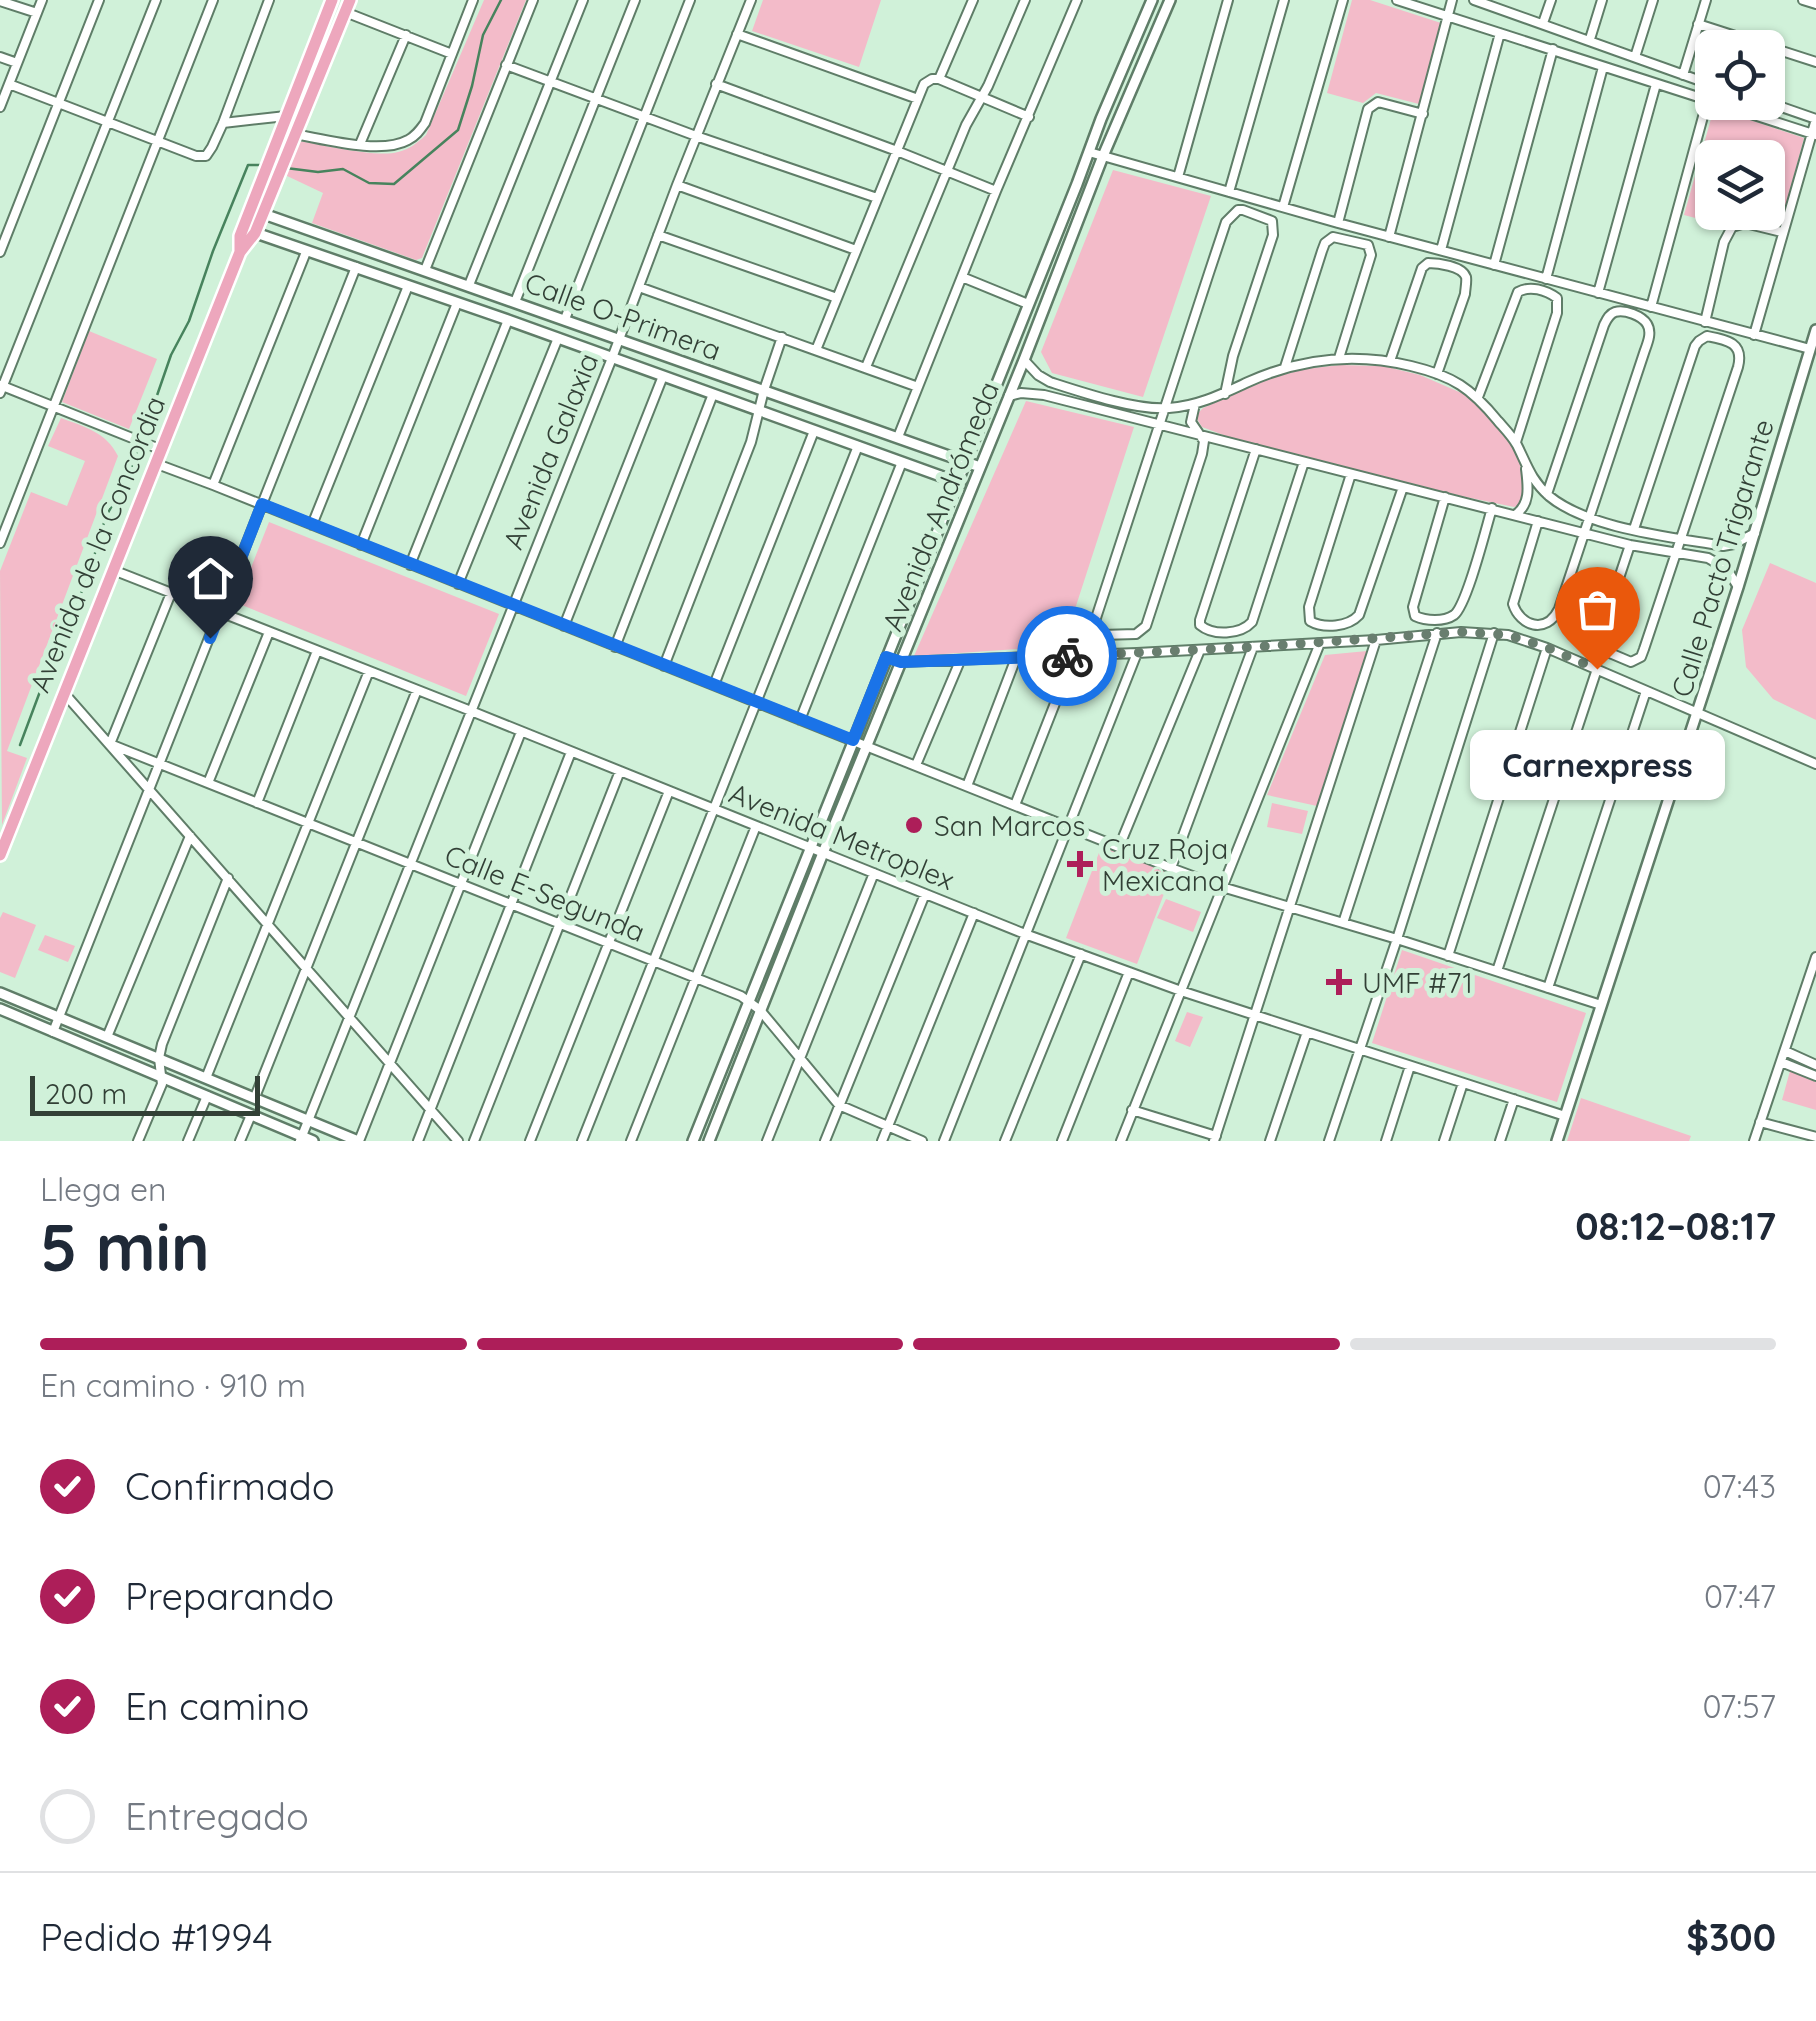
<!DOCTYPE html>
<html lang="es">
<head>
<meta charset="utf-8">
<style>
  :root { --surface:#fff; --page:#f6f6f7; --text:#1f2937; --muted:#747a83; --line:#e0e1e3; --accent:#ad1e59 }
  body { margin:0; font-family:Quicksand,sans-serif; background:var(--page); color:var(--text); height:100vh; display:flex; flex-direction:column; font-size:38px; white-space:nowrap }
  * { box-sizing:border-box; margin:0 }
  p { font-size:32px; color:var(--muted) }
  .icon { flex:none; width:55px; height:55px; fill:none; stroke:currentColor; stroke-width:2; stroke-linecap:round; stroke-linejoin:round }
  .map { position:relative; height:1141px; overflow:hidden }
  .panel { display:flex; flex-direction:column; background:var(--surface); flex:1 }
  .panel>* { flex:none }
  .fabs { position:absolute; left:1695px; top:30px; display:grid; gap:20px }
  .fabs a { display:grid; place-items:center; width:90px; height:90px; border-radius:15px; background:var(--surface); box-shadow:0 2px 8px #0004; font-size:50px }
  .scale { position:absolute; left:30px; bottom:25px; width:230px; box-sizing:border-box; padding-left:10px; border:5px solid #324036; border-top:0; font-size:28px; line-height:35px; white-space:nowrap; color:#324036; -webkit-text-stroke:8px #d0f1d9; paint-order:stroke }
  .pin { position:absolute; display:grid; place-items:center; width:85px; height:85px; color:#fff; margin:-102px -42px; border-radius:50% 50% 50% 0; rotate:-45deg; box-shadow:0 0 10px #0007 }
  .pin .icon { rotate:45deg }
  .courier { position:absolute; display:grid; place-items:center; width:100px; height:100px; margin:-50px; border:8px solid #1a73e8; border-radius:50%; background:#fff; color:#222; box-shadow:0 2px 12px #0007 }
  .bubble { position:absolute; height:70px; border-radius:15px; background:var(--surface); box-shadow:0 2px 8px #0004; font-size:32px; font-weight:700; line-height:70px; text-align:center }
  .headline em { font-style:normal; font-weight:700 }
  .headline div { display:flex; flex-direction:column-reverse }
  .headline { display:flex; align-items:center; justify-content:space-between; height:170px; padding:0 40px }
  h1 { font-size:65px; font-weight:700; line-height:75px }
  .bar { display:grid; grid-template-columns:repeat(4,1fr); gap:15px 10px; align-content:center; height:120px; padding:0 40px }
  .bar i { height:12px; border-radius:8px; background:var(--line) }
  .bar .active { background:var(--accent) }
  .bar p { grid-column:span 4 }
  .line { display:flex; align-items:center; gap:25px; padding:0 40px; border-top:2px solid var(--line) }
  .line div { flex:1 }
  ol { padding:0 40px; list-style:none }
  li { display:flex; align-items:center; gap:30px; height:110px }
  li p { margin-inline-start:auto }
  li .icon { padding:10px; border-radius:50%; background:var(--accent); color:#fff; stroke-width:4 }
  li:last-child { color:var(--muted) }
  li i { width:55px; height:55px; border:5px solid var(--line); border-radius:50% }
  .map>svg:first-child { display:block }
  .green { fill:#f3bbc9; fill-rule:evenodd }
  .lines { fill:none; stroke-linecap:round; stroke-linejoin:round }
  .stream { stroke:#47835d; stroke-width:2.5 }
  .minor-casing { stroke:#5f7d68; stroke-width:12 }
  .tertiary-casing { stroke:#5f7d68; stroke-width:14 }
  .primary-casing { stroke:#fff; stroke-width:16 }
  .minor { stroke:#fff; stroke-width:8 }
  .tertiary { stroke:#fff; stroke-width:9 }
  .primary { stroke:#eda7bd; stroke-width:11 }
  .done { stroke:#697e6f; stroke-width:10; stroke-dasharray:0 18 }
  .route { stroke:#1a73e8; stroke-width:12 }
  .poi-dot { fill:#ad1e59; stroke:#d0f1d9; stroke-width:4 }
  .labels { text-anchor:middle; dominant-baseline:central; stroke-width:10; stroke-linejoin:round; paint-order:stroke }
  .street-label { font-size:28px; fill:#324036; stroke:#d0f1d9 }
  .poi-label { font-size:28px; fill:#324036; stroke:#d0f1d9; text-anchor:start }
</style>
</head>
<body>
<div class="map">
<svg width="1816" height="1141" viewBox="0 0 1816 1141">
  <rect width="100%" height="100%" fill="#d0f1d9"/>
  <!-- green -->
  <path class="green" d="M484 0H526L422 258 416 260 312 223 323 193 285 175 299 141C323 145 377 158 398 152 410 149 417 143 426 135Z
    M763 0H881L859 67 752 31Z
    M1352 0H1370L1441 23 1419 104 1376 93 1363 103 1327 93Z
    M1714 108 1804 138 1780 227 1738 216 1722 225 1684 215ZM1712 158H1768V212H1712Z
    M1113 170 1211 196 1143 397 1052 373 1041 352Z
    M89 331 157 359 129 429 62 402Z
    M1340 365 1383 366 1420 375 1473 398 1515 444 1523 477V498L1520 505 1514 507 1461 496 1226 436 1202 427 1197 419 1198 413 1203 408 1271 378 1305 369Z
    M1026 401 1134 427 1063 646 914 656Z
    M61 418C85 427 106 432 118 456L7 751 27 758 2 825 0 571 31 492 67 506 85 461 48 446Z
    M269 522 499 614 466 696 237 603Z
    M1770 563 1816 583V720L1773 699 1746 667 1742 630Z
    M1367 651 1317 806 1267 795 1325 655Z
    M1272 803 1308 811 1302 834 1267 827Z
    M1102 845 1172 873 1137 964 1066 938Z
    M1166 899 1201 912 1193 932 1157 918Z
    M3 912 36 925 15 978 0 972V918Z
    M45 935 75 946 68 962 38 950Z
    M1402 950 1586 1013 1557 1102 1372 1043Z
    M1187 1012 1203 1017 1190 1047 1175 1041Z
    M1790 1071 1816 1082V1110L1782 1100Z
    M1581 1098 1691 1136 1689 1141H1567Z"/>
  <g class="lines">
    <!-- stream -->
    <path class="stream" d="M286 168 318 172 343 169 369 183 394 184 458 130 472 86 483 35 501 0
      M144 433 171 355 189 321 213 251 248 165H260
      M20 745 57 646 87 580 106 516 128 478 137 452"/>
    <defs>
      <path id="minor" d="M1397 0 1816 135
        M1474 0 1712 85
        M1803 0 1816 4
        M0 1 37 13
        M345 12 452 54
        M1543 23 1551 0
        M1698 24 1816 62
        M737 34 918 99
        M1590 39 1602 0
        M0 57 17 63
        M1635 57 1653 0
        M506 65 696 136 877 198
        M1683 75 1706 0
        M939 79 973 0
        M9 84 196 156H206L212 147 223 123 269 0
        M716 84 897 151 996 191
        M1767 102 1816 119
        M0 107 42 0
        M223 123 286 116
        M294 134C324 139 381 155 408 140 416 136 420 130 425 123L473 0
        M360 144 406 35
        M1089 152 1338 223 1810 349
        M1178 177 1228 0
        M677 185 856 250
        M1229 192 1284 0
        M1283 207 1343 0
        M1338 223 1368 109 1378 102 1423 114
        M658 235 837 298
        M1389 237 1452 0
        M1441 250 1500 33
        M0 252 99 0
        M1494 265 1553 49
        M425 270 533 0
        M962 277 1028 304
        M1546 279 1603 67
        M469 285 583 0
        M639 287 918 387
        M1598 293 1656 84
        M515 302 635 0
        M1651 307 1707 102
        M565 319 690 0
        M1705 322 1724 242 1732 227 1745 223 1782 232
        M1754 335 1816 119
        M816 350 924 84 932 79H939L1029 117
        M1024 360 1038 375 1050 382C1081 392 1137 411 1169 408 1198 406 1222 394 1248 382 1301 358 1354 352 1411 366 1453 376 1471 388 1498 421 1505 429 1512 436 1517 445 1527 465 1531 480 1549 496 1589 529 1672 537 1723 546L1734 544 1755 533
        M1390 361 1422 268 1428 263C1438 263 1462 266 1466 277 1467 282 1465 290 1465 294L1437 374
        M866 367 966 125 988 86 1025 0
        M1285 367 1322 251 1325 243 1333 237 1368 245 1371 255 1339 358
        M0 385 162 450
        M0 393 156 0
        M1009 396 1021 393 1044 395 1630 545 1708 558 1727 569 1738 587
        M1478 397 1518 292C1530 285 1546 290 1557 298V313L1516 442
        M1195 404 1191 422 1204 441 1202 454 1146 626 1136 634 1101 635 1095 626 1096 618 1209 273 1226 222 1238 210H1243L1272 221 1273 235 1233 356 1225 394
        M898 437 996 191 1077 0
        M1256 449 1200 620V625C1213 636 1240 635 1252 622L1304 462
        M157 464 213 485 1171 868 1222 887 1397 939 1601 1005
        M1351 474 1309 607 1310 621C1324 629 1348 627 1359 615L1403 487
        M213 485 306 252
        M1445 497 1413 607 1415 616C1426 621 1444 622 1454 615 1467 605 1486 528 1492 508
        M1515 515C1531 504 1528 486 1526 469
        M1538 521 1513 604C1520 626 1546 635 1559 609L1645 350C1648 342 1652 332 1647 324 1642 316 1625 309 1615 312 1609 314 1607 319 1604 325L1547 494
        M312 525 408 286
        M0 543 213 0
        M361 545 457 303
        M1630 545 1599 638 1605 651 1631 662 1641 657 1644 649 1738 367C1744 343 1728 340 1707 336L1699 341 1695 346 1634 529
        M410 565 508 320
        M113 570 471 711 1025 934 1181 991 1565 1116
        M458 584 558 338
        M171 593 110 744 741 996 760 1010 839 1105 922 1141
        M564 626 663 376
        M615 647 713 394
        M886 657 901 662 1137 653 1376 640 1461 632 1508 635 1547 648 1816 764
        M664 666 751 442 764 390 782 337
        M714 685 814 431
        M64 693 458 1141
        M800 720 902 462
        M916 765 960 661
        M208 783 269 632
        M967 786 1016 658
        M257 803 317 651
        M1015 805 1074 655
        M1119 847 1200 650
        M1171 868 1253 647
        M1343 923 1437 633
        M1448 956 1547 648
        M1497 971 1597 669
        M1548 988 1646 691
        M53 1032 356 267
        M107 1037 190 836
        M1785 1051 1816 1065
        M1781 1062 1816 1076
        M206 1078 369 671
        M255 1097 417 690
        M1132 1110 1216 1136
        M1760 1122 1816 1137
        M138 1141 162 1084 159 1058 162 1044 228 878
        M188 1141 207 1096
        M240 1141 251 1115
        M300 1141 612 358 677 185 751 0
        M359 1141 521 732
        M418 1141 571 752
        M474 1141 620 771
        M530 1141 669 791
        M582 1141 858 446
        M631 1141 756 826
        M767 1141 874 873
        M825 1141 925 894
        M882 1141 974 913
        M944 1141 1137 653
        M1005 1141 1081 954
        M1062 1141 1129 972
        M1121 1141 1320 643
        M1214 1141 1376 640
        M1270 1141 1307 1032
        M1329 1141 1397 939 1494 633
        M1386 1141 1410 1066
        M1444 1141 1463 1083
        M1500 1141 1514 1099
        M1754 1141 1816 957"/>
      <path id="tertiary" d="M258 212 980 467
        M253 232 508 320 960 483
        M0 993 358 1141
        M0 1009 313 1141
        M693 1141 1077 184 1101 119 1152 0
        M709 1141 823 853 1024 360 1103 156 1170 0
        M1557 1141 1738 587 1816 330"/>
      <path id="primary" d="M240 252V236L332 0
        M0 855 240 252 255 233 350 0"/>
    </defs>
    <!-- minor casing -->
    <use href="#minor" class="minor-casing"/>
    <!-- tertiary casing -->
    <use href="#tertiary" class="tertiary-casing"/>
    <!-- primary casing -->
    <use href="#primary" class="primary-casing"/>
    <!-- minor -->
    <use href="#minor" class="minor"/>
    <!-- tertiary -->
    <use href="#tertiary" class="tertiary"/>
    <!-- primary -->
    <use href="#primary" class="primary"/>
  </g>
  <g class="lines">
    <!-- done -->
    <path class="done" d="M1067 656 1254 647 1461 632 1508 635 1548 648 1597 669"/>
    <!-- route -->
    <path class="route" d="M210 638 262 504 853 740 886 657 901 662 1067 656"/>
  </g>
  <!-- markers -->
  <g class="poi-dot">
    <circle cx="914" cy="825" r="10"/>
    <path d="M1075 849h10v10h10v10h-10v10h-10v-10h-10v-10h10z"/>
    <path d="M1334 967h10v10h10v10h-10v10h-10v-10h-10v-10h10z"/>
  </g>
  <g class="labels">
    <!-- street labels -->
    <g class="street-label">
      <text transform="translate(623 316) rotate(20)">Calle O-Primera</text>
      <text transform="translate(550 451) rotate(-68)">Avenida Galaxia</text>
      <text transform="translate(940 506) rotate(-68)">Avenida Andrómeda</text>
      <text transform="translate(97 544) rotate(-68)">Avenida de la Concordia</text>
      <text transform="translate(1722 558) rotate(-73)">Calle Pacto Trigarante</text>
      <text transform="translate(842 836) rotate(22)">Avenida Metroplex</text>
      <text transform="translate(545 893) rotate(22)">Calle E-Segunda</text>
    </g>
    <!-- poi labels -->
    <g class="poi-label">
      <text x="934" y="825">San Marcos</text>
      <text x="1102" y="848">Cruz Roja<tspan x="1102" dy="32">Mexicana</tspan></text>
      <text x="1362" y="982">UMF #71</text>
    </g>
  </g>
</svg>
<div class="fabs">
<a><svg class="icon" aria-label="locate" viewBox="0 0 24 24"><circle cx="12" cy="12" r="6"/><path d="M12 2v4M12 18v4M2 12h4M18 12h4"/></svg></a>
<a><svg class="icon" aria-label="layers" viewBox="0 0 24 24"><path d="M12 4l9 5-9 5-9-5zM3 14l9 5 9-5"/></svg></a>
</div>
<div class="scale">200 m</div>
<div class="pin" style="left:1597px;top:669px;background:#ea580c"><svg class="icon" aria-label="bag" viewBox="0 0 24 24"><path d="M5 8h14l-1 12H6zM9 8a3 3 0 0 1 6 0"/></svg></div>
<div class="pin" style="left:210px;top:638px;background:#1f2937"><svg class="icon" aria-label="home" viewBox="0 0 24 24"><path d="M3 11l9-7 9 7M6 9v11h12V9"/></svg></div>
<div class="courier" style="left:1067px;top:656px"><svg class="icon" aria-label="bike" viewBox="0 0 24 24"><circle cx="6" cy="16" r="4"/><circle cx="18" cy="16" r="4"/><path d="M6 16l4-8h5l3 8M10 8l3 8H6M13 5h3"/></svg></div>
<div class="bubble" style="left:1470px;top:730px;width:255px">Carnexpress</div>
</div>
<section class="panel">
<div class="headline"><div><h1>5 min</h1><p>Llega en</p></div><em>08:12–08:17</em></div>
<div class="bar"><i class="active"></i><i class="active"></i><i class="active"></i><i></i><p>En camino · 910 m</p></div>
<ol>
<li><svg class="icon" aria-label="check" viewBox="0 0 24 24"><path d="M5 12l5 5 9-10"/></svg>Confirmado<p>07:43</p></li>
<li><svg class="icon" aria-label="check" viewBox="0 0 24 24"><path d="M5 12l5 5 9-10"/></svg>Preparando<p>07:47</p></li>
<li><svg class="icon" aria-label="check" viewBox="0 0 24 24"><path d="M5 12l5 5 9-10"/></svg>En camino<p>07:57</p></li>
<li><i></i>Entregado</li>
</ol>
<div class="line" style="height:130px"><div>Pedido #1994</div><b>$300</b></div>
</section>
</body>
</html>
